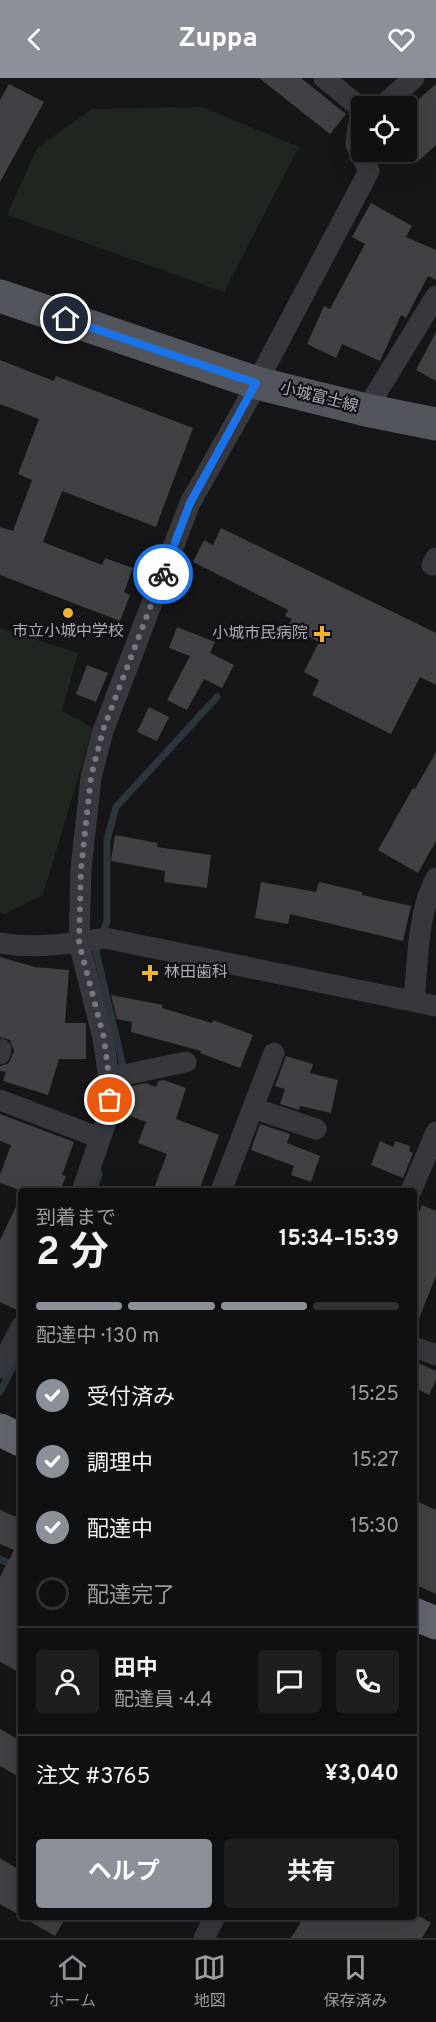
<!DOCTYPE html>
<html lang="ja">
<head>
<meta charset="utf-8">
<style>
  :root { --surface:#101012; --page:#1e1e20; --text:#f1f3f6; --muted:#9c9d9f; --line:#303032; --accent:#8c9099 }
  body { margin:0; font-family:Overpass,"Noto Sans JP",sans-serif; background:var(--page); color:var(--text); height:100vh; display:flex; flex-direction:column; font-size:22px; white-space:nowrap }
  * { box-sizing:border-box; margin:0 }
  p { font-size:20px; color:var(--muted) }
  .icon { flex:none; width:33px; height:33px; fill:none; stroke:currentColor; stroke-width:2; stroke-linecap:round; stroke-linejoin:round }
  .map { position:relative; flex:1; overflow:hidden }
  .panel { position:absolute; left:18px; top:1110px; width:399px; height:732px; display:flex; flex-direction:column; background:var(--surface); border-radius:6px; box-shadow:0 6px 24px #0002,0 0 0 2px var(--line) }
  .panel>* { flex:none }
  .fabs { position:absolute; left:351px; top:18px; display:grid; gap:12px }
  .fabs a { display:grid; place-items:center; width:66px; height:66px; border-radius:6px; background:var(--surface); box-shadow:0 6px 24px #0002,0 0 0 2px var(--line); font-size:30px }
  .pin { position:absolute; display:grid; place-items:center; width:51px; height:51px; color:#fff; margin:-26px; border:3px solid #fff; border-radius:50%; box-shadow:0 2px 6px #0007 }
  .courier { position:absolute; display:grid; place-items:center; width:60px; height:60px; margin:-30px; border:4px solid #1a73e8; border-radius:50%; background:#fff; color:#222; box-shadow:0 2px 8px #0007 }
  .headline em { font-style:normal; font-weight:700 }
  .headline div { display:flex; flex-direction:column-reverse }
  .headline { display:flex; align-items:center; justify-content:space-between; height:102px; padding:0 18px }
  h1 { font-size:39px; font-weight:700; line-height:45px }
  .bar { display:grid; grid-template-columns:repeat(4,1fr); gap:9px 6px; align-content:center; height:72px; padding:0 18px }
  .bar i { height:8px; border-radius:4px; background:var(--line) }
  .bar .on { background:var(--accent) }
  .bar p { grid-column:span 4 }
  .line { display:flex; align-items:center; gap:15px; padding:0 18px; border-top:2px solid var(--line) }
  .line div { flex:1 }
  .round { display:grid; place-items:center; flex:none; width:63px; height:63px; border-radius:6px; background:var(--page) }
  ol { padding:0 18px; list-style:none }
  li { display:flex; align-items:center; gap:18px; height:66px }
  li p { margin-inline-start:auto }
  li .icon { padding:6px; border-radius:50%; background:var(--accent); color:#fff; stroke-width:4 }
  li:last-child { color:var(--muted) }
  li i { width:33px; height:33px; border:3px solid var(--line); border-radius:50% }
  .action { display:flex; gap:12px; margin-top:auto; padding:12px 18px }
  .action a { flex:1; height:69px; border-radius:6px; background:var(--accent); color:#fff; font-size:24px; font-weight:700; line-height:69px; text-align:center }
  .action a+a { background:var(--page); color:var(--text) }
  header { display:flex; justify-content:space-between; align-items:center; height:78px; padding:0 18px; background:var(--accent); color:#fff; font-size:27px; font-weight:700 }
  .menu { display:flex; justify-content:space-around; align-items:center; height:84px; border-top:2px solid var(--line); background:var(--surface); font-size:16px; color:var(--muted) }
  .menu a { display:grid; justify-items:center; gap:3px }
  .menu .on { color:var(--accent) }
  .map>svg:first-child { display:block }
  .green { fill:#1e261f }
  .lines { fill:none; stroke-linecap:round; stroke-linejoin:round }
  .stream { stroke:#2c353c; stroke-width:7 }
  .building { fill:#404145 }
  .street { stroke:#37383d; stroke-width:21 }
  .primary { stroke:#53555c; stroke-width:33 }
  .highway { stroke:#63666e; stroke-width:33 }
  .done { stroke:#757880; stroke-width:6; stroke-dasharray:0 10.8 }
  .route { stroke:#1a73e8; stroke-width:8 }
  .poi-dot { fill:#f2b134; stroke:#111113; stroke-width:2 }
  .labels { text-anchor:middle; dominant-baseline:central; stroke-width:4.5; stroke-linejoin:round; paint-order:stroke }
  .street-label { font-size:16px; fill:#a8adb8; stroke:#111113 }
  .poi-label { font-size:16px; fill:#a8adb8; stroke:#111113 }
</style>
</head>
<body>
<header><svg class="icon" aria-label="back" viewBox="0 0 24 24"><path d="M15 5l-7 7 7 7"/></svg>Zuppa<svg class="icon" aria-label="heart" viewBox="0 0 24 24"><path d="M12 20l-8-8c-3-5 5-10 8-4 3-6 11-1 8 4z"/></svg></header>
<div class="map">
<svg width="436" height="1860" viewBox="0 0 436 1860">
  <rect width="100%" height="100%" fill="#161618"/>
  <!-- green -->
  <path class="green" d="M202 29 299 69 224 214 7 137 37 70 92 31Z
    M0 550 78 575 62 633 93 650 43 817 5 836 0 834Z"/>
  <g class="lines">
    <!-- stream -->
    <path class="stream" d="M120 1024 122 984 96 873 107 843V762L116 729 217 619
      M94 1113 99 1095
      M0 1314 21 1273
      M0 1481 21 1491"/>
  </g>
  <!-- building -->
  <path class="building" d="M259 0H301L346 36 330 56Z
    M9 6 44 24 0 104V22Z
    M436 6V67L416 85 406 74V32Z
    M371 125 412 148 406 159 436 172V202L428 198 406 240 401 237 380 283 342 266 336 280 307 266 324 228 330 231 365 166 352 159Z
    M436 254V303L416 292Z
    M0 282 54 303 56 298 193 350 156 449 62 413 43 464 102 487 105 480 133 490 124 514 130 517 120 543 0 497V449L13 453 32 402 18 396 39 341 0 326Z
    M221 450 436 555V607L420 599 391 656 312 617 319 602 304 594 319 564 288 548 292 541 285 538 288 532 193 484 204 462 213 467Z
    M177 549 215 564 210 575 234 587 222 610 204 601 187 632 167 622 190 578 169 570Z
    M87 587 108 595 96 624 76 616Z
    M149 629 169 639 157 663 137 654Z
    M436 674V763L418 795 378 772 413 710 415 711Z
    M115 757 158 765 157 769 211 777 207 810 164 804 165 793 111 783Z
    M261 804 316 814 319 804 362 814V817L411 828 403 863 290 836 288 846 255 840Z
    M0 879 35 889 69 892 65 945H86V981H59L48 1017 3 1003 6 994 0 993V988L9 985 14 973 10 962 0 959Z
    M111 917 163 927 162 930 212 945 213 942 253 957 240 990 200 975 201 973 131 954 132 944 117 941Z
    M286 978 313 986 310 995 338 1002 331 1035 300 1028 299 1032 280 1026 285 1011 275 1008Z
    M164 1002 186 1010 176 1041 219 1057 199 1113H153L167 1076 138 1065 146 1044 122 1035 131 1008 146 1005 156 1009 158 1003Z
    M0 1036 74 1064 62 1097 66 1098 60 1113H23L0 1105V1097L11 1067 0 1063Z
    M260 1046 290 1056 287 1065 320 1078 311 1104 291 1097 294 1088 251 1072Z
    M380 1063 393 1069 395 1063 410 1068 409 1073 413 1075 403 1100 371 1087Z
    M21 1118V1234L0 1224V1162Z
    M422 1127 436 1133V1198L415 1250 414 1146Z
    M414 1283 436 1293V1302L429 1317 414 1309Z
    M414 1422 436 1432V1516L414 1506Z
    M0 1432 21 1441V1595L0 1584V1499L14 1472 0 1466Z
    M0 1651 21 1663V1700L0 1688Z
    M0 1780 21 1793V1838L0 1826Z
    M22 1839H66L55 1858Z
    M304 1839H421L431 1845 422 1860H291Z"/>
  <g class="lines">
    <!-- street -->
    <path class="street" d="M324 0 362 31
      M382 28 414 0
      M366 332 436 218
      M432 487 436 480
      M0 865C36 871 70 866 105 860L436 928
      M414 923C418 883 417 836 436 800
      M0 976 1 971
      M109 1000 186 984
      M0 1022 100 1060
      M253 1030 316 1051
      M82 1113 107 1041 110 1022 109 1000 103 960 79 865 81 791 91 699 103 653 190 425 243 331 369 93 356 67 358 49 362 46
      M221 1113 274 975
      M411 1113 436 1054
      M414 1269 436 1277
      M0 1290 21 1249
      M204 1860 215 1839"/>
    <!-- primary -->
    <path class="primary" d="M0 218 257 305 366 332 436 346"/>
    <!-- highway -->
    <path class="highway" d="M0 1352 21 1362
      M414 1536 436 1545"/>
  </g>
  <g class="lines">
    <!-- done -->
    <path class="done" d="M110 1022 109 1000 104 960 79 865 81 791 91 699 103 652 163 496"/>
    <!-- route -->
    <path class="route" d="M66 241 256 305 190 425 163 496"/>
  </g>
  <!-- markers -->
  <g class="poi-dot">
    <circle cx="68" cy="535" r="6"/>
    <path d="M319 547h6v6h6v6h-6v6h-6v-6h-6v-6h6z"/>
    <path d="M147 886h6v6h6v6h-6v6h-6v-6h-6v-6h6z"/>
  </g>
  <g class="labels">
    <!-- street labels -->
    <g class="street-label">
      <text transform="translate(319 320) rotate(14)">小城富士線</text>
    </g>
    <!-- poi labels -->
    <g class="poi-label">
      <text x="68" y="554">市立小城中学校</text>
      <text x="308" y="556" text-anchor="end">小城市民病院</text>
      <text x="164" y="895" text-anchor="start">林田歯科</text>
    </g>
  </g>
</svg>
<div class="fabs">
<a><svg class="icon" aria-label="locate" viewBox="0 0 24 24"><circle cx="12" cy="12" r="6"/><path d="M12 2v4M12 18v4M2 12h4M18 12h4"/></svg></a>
</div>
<div class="pin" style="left:110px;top:1022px;background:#ea580c"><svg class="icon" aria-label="bag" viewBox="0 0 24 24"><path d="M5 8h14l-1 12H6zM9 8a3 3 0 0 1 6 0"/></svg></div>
<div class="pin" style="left:66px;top:241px;background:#1f2937"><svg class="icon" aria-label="home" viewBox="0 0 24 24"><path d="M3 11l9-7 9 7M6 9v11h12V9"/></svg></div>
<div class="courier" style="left:163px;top:496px"><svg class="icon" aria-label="bike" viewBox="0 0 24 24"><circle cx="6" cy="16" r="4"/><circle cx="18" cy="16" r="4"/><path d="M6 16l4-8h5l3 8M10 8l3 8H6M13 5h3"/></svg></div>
<section class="panel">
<div class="headline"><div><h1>2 分</h1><p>到着まで</p></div><em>15:34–15:39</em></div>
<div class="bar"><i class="on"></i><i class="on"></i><i class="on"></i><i></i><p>配達中 · 130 m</p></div>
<ol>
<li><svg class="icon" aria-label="check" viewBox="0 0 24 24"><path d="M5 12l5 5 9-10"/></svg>受付済み<p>15:25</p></li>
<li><svg class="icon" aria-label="check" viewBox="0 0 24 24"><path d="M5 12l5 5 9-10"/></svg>調理中<p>15:27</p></li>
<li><svg class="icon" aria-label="check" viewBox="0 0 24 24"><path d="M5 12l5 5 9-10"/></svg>配達中<p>15:30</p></li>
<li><i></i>配達完了</li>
</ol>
<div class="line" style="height:108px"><a class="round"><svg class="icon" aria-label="person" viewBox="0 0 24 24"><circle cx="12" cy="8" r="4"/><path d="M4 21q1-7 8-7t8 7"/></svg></a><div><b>田中</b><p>配達員 · 4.4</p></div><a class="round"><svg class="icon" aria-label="chat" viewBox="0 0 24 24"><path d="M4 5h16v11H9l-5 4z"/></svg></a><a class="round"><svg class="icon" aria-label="phone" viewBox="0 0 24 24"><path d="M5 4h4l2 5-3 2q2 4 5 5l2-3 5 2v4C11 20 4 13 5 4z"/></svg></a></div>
<div class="line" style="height:78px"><div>注文 #3765</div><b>¥3,040</b></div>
<div class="action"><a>ヘルプ</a><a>共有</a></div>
</section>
</div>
<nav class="menu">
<a class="on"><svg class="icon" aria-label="home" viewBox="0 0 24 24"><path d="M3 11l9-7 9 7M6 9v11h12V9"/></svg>ホーム</a>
<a><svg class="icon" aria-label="map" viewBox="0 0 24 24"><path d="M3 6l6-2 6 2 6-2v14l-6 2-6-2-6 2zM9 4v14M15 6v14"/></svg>地図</a>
<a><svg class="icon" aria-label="saved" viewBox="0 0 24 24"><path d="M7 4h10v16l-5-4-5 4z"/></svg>保存済み</a>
</nav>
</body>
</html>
